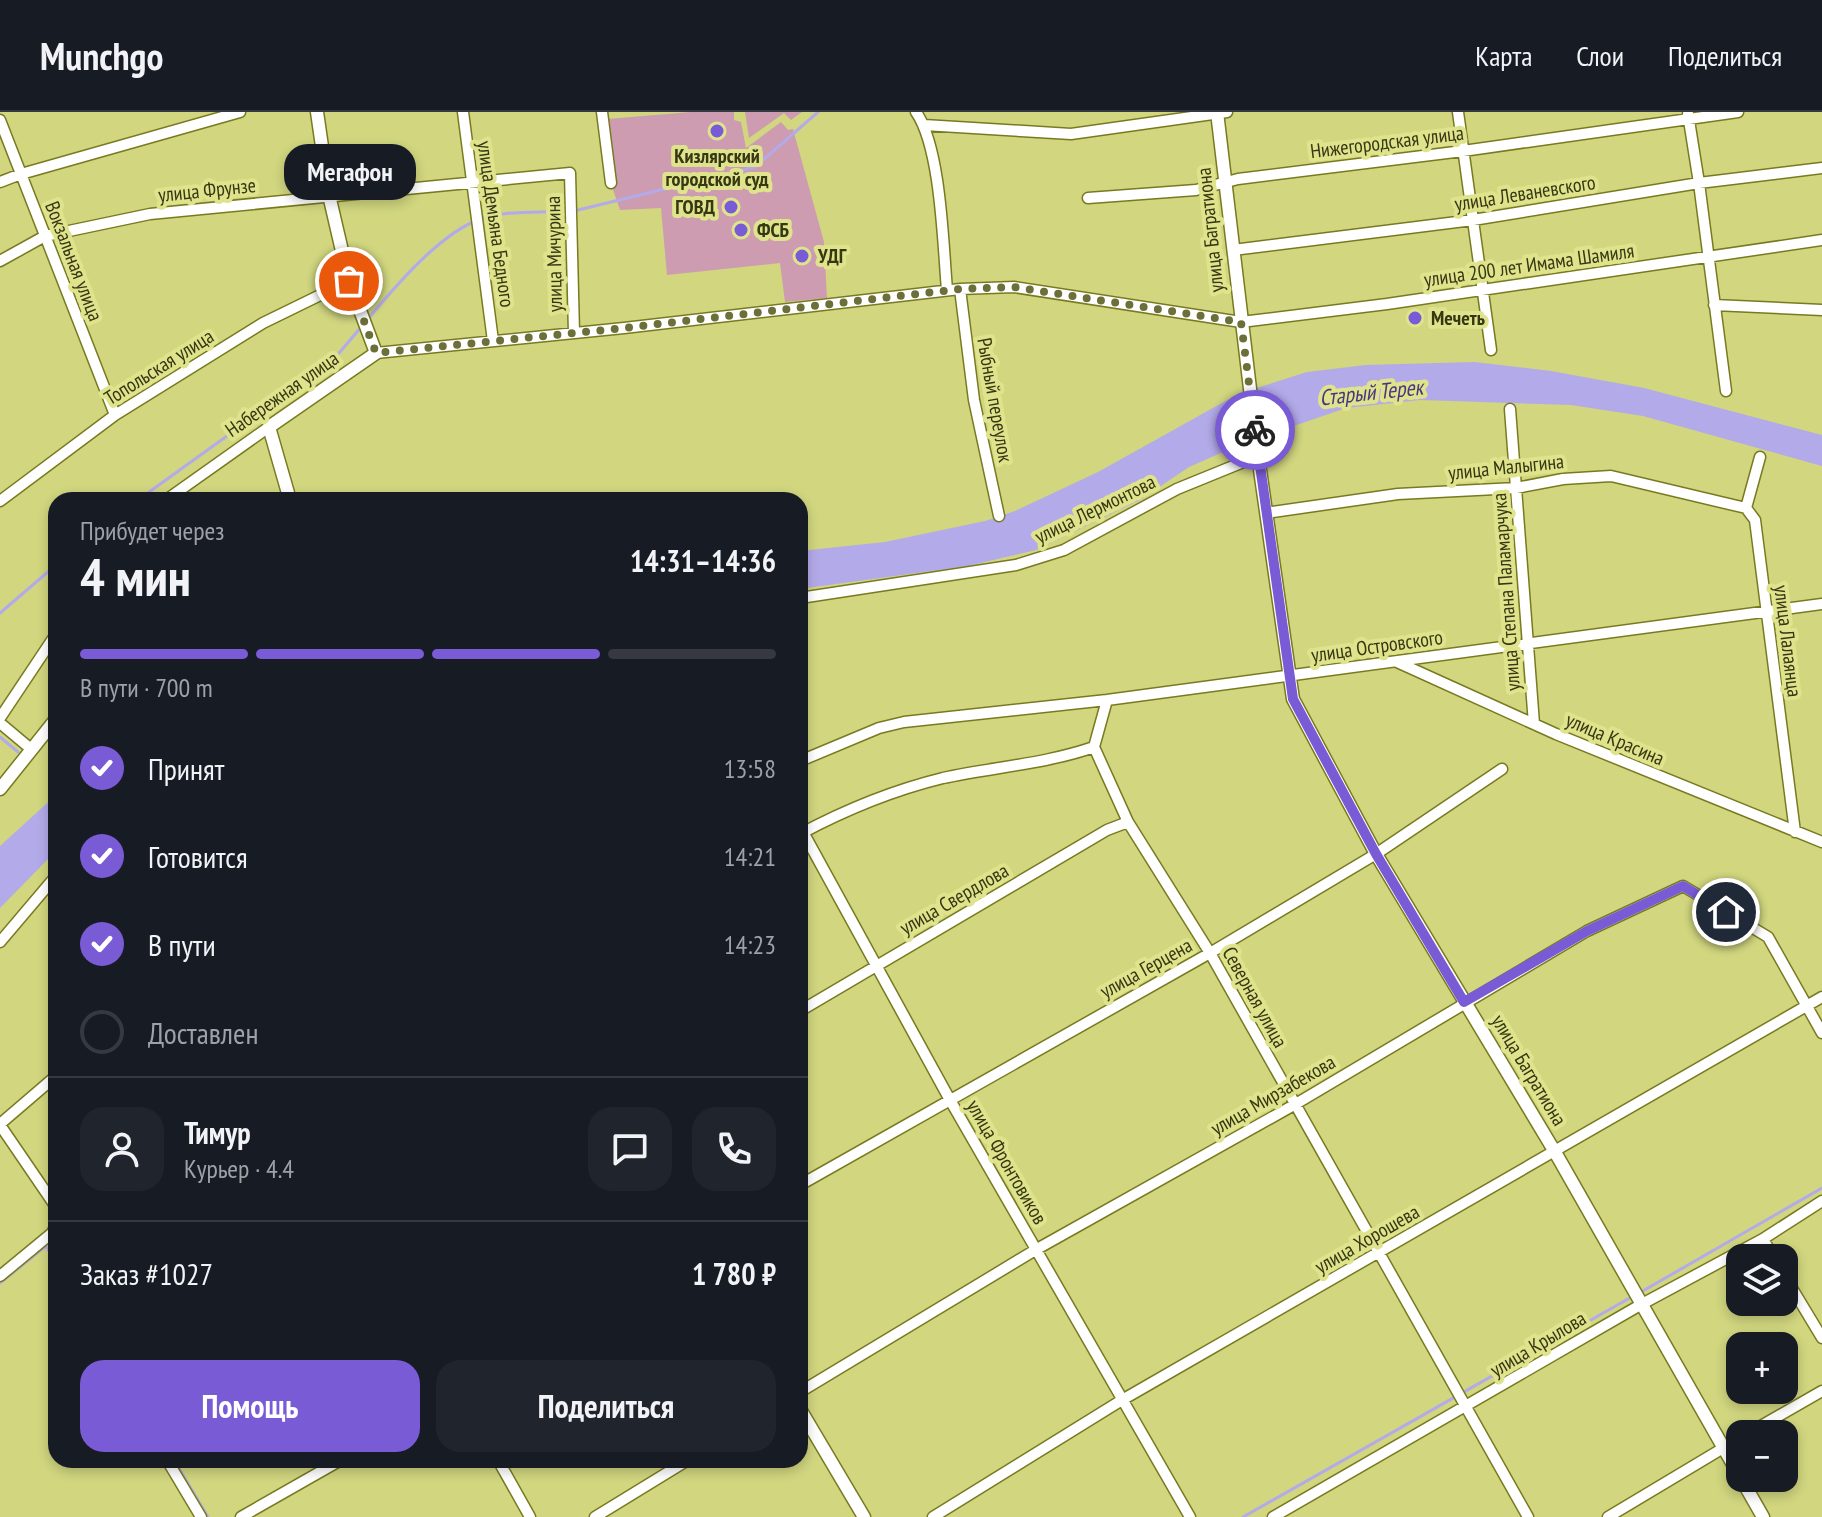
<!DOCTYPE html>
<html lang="ru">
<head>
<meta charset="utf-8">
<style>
  :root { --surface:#171b24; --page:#20242c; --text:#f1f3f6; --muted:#9ea1a6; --line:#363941; --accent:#7a5bd6 }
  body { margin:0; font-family:"PT Sans Narrow",sans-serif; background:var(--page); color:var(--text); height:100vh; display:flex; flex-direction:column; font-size:30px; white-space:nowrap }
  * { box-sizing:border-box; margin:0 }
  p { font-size:26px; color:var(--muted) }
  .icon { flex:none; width:44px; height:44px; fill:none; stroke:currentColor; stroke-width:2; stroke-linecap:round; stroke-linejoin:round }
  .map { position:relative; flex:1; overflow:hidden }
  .side { position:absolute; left:48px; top:380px; width:760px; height:976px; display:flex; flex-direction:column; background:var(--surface); border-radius:24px; box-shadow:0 4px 12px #0003 }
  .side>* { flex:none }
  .tools { position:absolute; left:1726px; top:1132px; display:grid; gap:16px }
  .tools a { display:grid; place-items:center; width:72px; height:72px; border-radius:16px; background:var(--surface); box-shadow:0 4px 12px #0003; font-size:40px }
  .pin { position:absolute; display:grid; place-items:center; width:68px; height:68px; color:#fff; margin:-34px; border:4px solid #fff; border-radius:50%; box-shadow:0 2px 8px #0007 }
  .courier { position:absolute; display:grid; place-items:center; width:80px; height:80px; margin:-40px; border:6px solid #7a5bd6; border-radius:50%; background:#fff; color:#222; box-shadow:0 2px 10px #0007 }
  .bubble { position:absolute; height:56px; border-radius:24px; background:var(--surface); box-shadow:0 4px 12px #0003; font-size:26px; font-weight:700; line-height:56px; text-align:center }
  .overview em { font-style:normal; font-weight:700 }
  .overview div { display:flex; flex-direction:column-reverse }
  .overview { display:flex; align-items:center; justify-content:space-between; height:136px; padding:0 32px }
  h1 { font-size:52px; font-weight:700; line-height:60px }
  .bar { display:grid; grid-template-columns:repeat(4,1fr); gap:12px 8px; align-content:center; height:96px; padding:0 32px }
  .bar i { height:10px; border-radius:6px; background:var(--line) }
  .bar .selected { background:var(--accent) }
  .bar p { grid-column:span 4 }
  .line { display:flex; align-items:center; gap:20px; padding:0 32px; border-top:2px solid var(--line) }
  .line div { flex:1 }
  .round { display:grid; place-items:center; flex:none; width:84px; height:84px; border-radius:24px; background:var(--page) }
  ol { padding:0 32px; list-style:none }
  li { display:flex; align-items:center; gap:24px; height:88px }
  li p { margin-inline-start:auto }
  li .icon { padding:8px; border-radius:50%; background:var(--accent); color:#fff; stroke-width:4 }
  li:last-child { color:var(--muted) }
  li i { width:44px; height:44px; border:4px solid var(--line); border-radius:50% }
  .cta { display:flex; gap:16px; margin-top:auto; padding:16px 32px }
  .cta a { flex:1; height:92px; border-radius:24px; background:var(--accent); color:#fff; font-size:32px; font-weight:700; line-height:92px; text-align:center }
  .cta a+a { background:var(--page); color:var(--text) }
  header { display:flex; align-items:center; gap:48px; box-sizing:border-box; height:112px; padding:0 40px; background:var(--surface); border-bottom:2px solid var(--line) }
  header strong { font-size:38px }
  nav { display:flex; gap:44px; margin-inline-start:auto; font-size:28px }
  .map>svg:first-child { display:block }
  .green { fill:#cd9cb1 }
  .water { fill:#b3aae9 }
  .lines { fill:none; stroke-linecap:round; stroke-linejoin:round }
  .stream { stroke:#b3aae9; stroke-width:3 }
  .minor-casing { stroke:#787a20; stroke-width:13 }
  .major-casing { stroke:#787a20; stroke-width:15 }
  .minor { stroke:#fff; stroke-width:10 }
  .major { stroke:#fff; stroke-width:12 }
  .done { stroke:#6c6f39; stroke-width:8; stroke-dasharray:0 14.4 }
  .route { stroke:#7a5bd6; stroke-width:10 }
  .poi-dot { fill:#7a5bd6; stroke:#dee38c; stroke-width:3 }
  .labels { text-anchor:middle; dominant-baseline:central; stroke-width:8; stroke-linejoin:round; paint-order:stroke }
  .street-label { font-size:20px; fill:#363713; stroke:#dee38c }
  .poi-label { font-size:20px; font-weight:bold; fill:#363713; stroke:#dee38c; text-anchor:start }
  .water-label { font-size:22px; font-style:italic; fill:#483680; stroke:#dee38c }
</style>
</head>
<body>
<header>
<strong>Munchgo</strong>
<nav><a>Карта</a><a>Слои</a><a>Поделиться</a></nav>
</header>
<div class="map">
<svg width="1822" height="1405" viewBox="0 0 1822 1405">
  <rect width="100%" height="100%" fill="#d1d67f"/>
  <!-- green -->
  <path class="green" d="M691 0H734V8L741 10 746 36 781 10 788 18 793 17 824 130 827 186 785 190 780 151 667 163 661 96 620 98 609 66 607 7Z
    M745 0H802L791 8 784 1 749 26Z"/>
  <!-- water -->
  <path class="water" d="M1474 250 1551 259 1644 276 1822 323V354L1643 304 1571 293 1420 288 1346 296 1239 333 1189 355 1140 388 1036 438 968 454 800 477V439L885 430 985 409 1015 399 1098 360 1238 282 1307 260 1366 253Z
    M56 683V739L0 796V734Z"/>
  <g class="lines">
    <!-- stream -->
    <path class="stream" d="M574 99 755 55 818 0
      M367 208C395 175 439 122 480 107 503 98 542 101 566 99
      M138 388 334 247 362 214
      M0 501 56 453
      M0 625 18 640
      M0 1171 46 1134 56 1151
      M1641 1180 1822 1076
      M174 1348 208 1405
      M1243 1405 1635 1183"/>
    <defs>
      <path id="minor" d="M463 0 493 229
        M602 0 611 71
        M916 0C941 36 943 133 947 178
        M1458 0 1491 238
        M1688 2 1699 71 1726 279
        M0 8 115 303
        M924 13 1071 22 1227 0
        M0 70 21 62 240 0
        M1088 86 1196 78 1238 67 1463 39 1738 0
        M1233 138 1473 108 1699 71 1822 56
        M0 149 45 124 150 102 570 61 574 221
        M960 177 974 288 999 404
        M1714 193 1822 198
        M376 241 624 216 960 177 1014 175 1241 210 1387 192 1822 128
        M1510 297 1534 612
        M1760 345 1746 396 1755 408 1795 720
        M166 388 269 315
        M0 389 115 303 263 211 349 169
        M1266 401 1398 382 1516 376 1563 367 1611 364 1746 396
        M800 486 1016 453 1064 438 1177 377 1258 344
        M1397 550 1556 622 1822 730
        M1107 588 1094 635 1128 710 1210 841 1528 1405
        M0 606 56 522
        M0 611 31 637
        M800 649 879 616 904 610 1107 588 1822 492
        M800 709 803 720 950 988 1190 1405
        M800 722C845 698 894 678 943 666 994 655 1045 652 1094 635
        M0 830 56 764
        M800 899 1107 718 1128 710
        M0 1012 56 964
        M0 1013 56 1095
        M800 1073 1210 841 1376 742 1502 657
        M1763 1127 1774 1146
        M1784 1163 1822 1226
        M0 1164 52 1121 56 1113
        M800 1280 1037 1137 1294 993 1587 819 1683 774 1768 825 1822 921
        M1747 1322 1822 1279
        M167 1348 201 1405
        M498 1348 530 1405
        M241 1405 341 1348
        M595 1405 688 1348
        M933 1405 1122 1288 1822 885
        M1273 1405 1642 1192 1763 1127 1822 1089
        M1608 1405 1740 1326"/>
      <path id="major" d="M1217 0 1258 344 1293 587 1376 742 1555 1040 1763 1405
        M290 388 269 315 376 241 349 169 329 83 317 0
        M0 677 56 607
        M800 1297 864 1405"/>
    </defs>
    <!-- minor casing -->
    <use href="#minor" class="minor-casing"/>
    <!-- major casing -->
    <use href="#major" class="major-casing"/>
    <!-- minor -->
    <use href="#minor" class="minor"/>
    <!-- major -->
    <use href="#major" class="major"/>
  </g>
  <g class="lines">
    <!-- done -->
    <path class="done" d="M349 169 376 241 624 216 960 177 1014 175 1241 210 1255 318"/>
    <!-- route -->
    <path class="route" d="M1255 318 1293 587 1376 742 1464 890 1587 819 1683 774 1726 800"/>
  </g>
  <!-- markers -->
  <g class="poi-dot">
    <circle cx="717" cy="19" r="8"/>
    <circle cx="731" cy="95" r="8"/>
    <circle cx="741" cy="118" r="8"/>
    <circle cx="802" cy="144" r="8"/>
    <circle cx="1415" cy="206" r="8"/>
  </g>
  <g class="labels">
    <!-- street labels -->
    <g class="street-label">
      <text transform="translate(1387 30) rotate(-7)">Нижегородская улица</text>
      <text transform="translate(207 78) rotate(-6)">улица Фрунзе</text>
      <text transform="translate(1525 81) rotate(-9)">улица Леваневского</text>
      <text transform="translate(496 112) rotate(82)">улица Демьяна Бедного</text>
      <text transform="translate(1210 118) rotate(-96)">улица Багратиона</text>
      <text transform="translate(554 142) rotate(-91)">улица Мичурина</text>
      <text transform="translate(74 149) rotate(69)">Вокзальная улица</text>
      <text transform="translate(1529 153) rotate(-8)">улица 200 лет Имама Шамиля</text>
      <text transform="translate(159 255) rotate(-32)">Топольская улица</text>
      <text transform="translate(282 282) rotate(-35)">Набережная улица</text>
      <text transform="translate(995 288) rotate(80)">Рыбный переулок</text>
      <text transform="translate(1506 355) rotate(-6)">улица Малыгина</text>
      <text transform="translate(1095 397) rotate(-26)">улица Лермонтова</text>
      <text transform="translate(1506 480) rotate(-94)">улица Степана Паламарчука</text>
      <text transform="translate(1788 529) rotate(83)">улица Лалаянца</text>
      <text transform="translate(1377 534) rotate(-8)">улица Островского</text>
      <text transform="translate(1615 627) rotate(23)">улица Красина</text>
      <text transform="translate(954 787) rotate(-30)">улица Свердлова</text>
      <text transform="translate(1146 856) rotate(-29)">улица Герцена</text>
      <text transform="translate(1255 885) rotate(61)">Северная улица</text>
      <text transform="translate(1529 958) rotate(59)">улица Багратиона</text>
      <text transform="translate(1273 983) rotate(-30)">улица Мирзабекова</text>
      <text transform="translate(1007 1050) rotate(60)">улица Фронтовиков</text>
      <text transform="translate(1367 1127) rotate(-30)">улица Хорошева</text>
      <text transform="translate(1538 1232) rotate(-31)">улица Крылова</text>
    </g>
    <!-- poi labels -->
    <g class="poi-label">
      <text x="717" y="44" text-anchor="middle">Кизлярский<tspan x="717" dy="23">городской суд</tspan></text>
      <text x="715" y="95" text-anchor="end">ГОВД</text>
      <text x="757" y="118">ФСБ</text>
      <text x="818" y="144">УДГ</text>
      <text x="1431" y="206">Мечеть</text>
    </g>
    <!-- water labels -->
    <g class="water-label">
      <text transform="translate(1371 280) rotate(-6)">Старый Терек</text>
    </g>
  </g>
</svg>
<div class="tools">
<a><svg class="icon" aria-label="layers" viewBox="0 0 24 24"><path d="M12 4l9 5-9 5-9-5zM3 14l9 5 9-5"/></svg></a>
<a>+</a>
<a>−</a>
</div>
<div class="pin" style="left:349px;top:169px;background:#ea580c"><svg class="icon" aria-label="bag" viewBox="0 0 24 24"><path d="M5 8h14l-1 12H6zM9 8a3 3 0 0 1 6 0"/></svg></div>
<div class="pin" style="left:1726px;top:800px;background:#1f2937"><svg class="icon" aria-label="home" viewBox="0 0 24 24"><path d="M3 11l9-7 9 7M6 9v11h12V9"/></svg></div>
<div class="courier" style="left:1255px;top:318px"><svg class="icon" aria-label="bike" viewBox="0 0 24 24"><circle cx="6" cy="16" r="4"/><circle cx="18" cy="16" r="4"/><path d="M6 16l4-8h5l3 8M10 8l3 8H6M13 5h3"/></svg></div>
<div class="bubble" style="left:284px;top:32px;width:132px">Мегафон</div>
<section class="side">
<div class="overview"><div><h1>4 мин</h1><p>Прибудет через</p></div><em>14:31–14:36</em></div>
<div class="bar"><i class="selected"></i><i class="selected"></i><i class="selected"></i><i></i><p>В пути · 700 m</p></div>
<ol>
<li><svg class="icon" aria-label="check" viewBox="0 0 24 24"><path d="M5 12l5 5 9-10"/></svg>Принят<p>13:58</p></li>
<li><svg class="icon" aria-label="check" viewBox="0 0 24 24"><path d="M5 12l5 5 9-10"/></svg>Готовится<p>14:21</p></li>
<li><svg class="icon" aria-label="check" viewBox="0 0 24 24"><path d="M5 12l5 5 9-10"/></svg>В пути<p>14:23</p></li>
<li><i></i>Доставлен</li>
</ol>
<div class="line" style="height:144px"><a class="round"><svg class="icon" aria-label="person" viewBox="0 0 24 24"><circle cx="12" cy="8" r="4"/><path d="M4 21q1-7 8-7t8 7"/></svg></a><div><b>Тимур</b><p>Курьер · 4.4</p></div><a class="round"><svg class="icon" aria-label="chat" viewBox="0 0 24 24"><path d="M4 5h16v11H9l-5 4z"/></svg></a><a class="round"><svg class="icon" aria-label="phone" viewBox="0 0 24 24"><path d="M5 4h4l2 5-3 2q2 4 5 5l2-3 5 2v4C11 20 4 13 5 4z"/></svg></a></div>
<div class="line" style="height:104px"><div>Заказ #1027</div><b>1 780 ₽</b></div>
<div class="cta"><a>Помощь</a><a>Поделиться</a></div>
</section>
</div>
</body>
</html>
